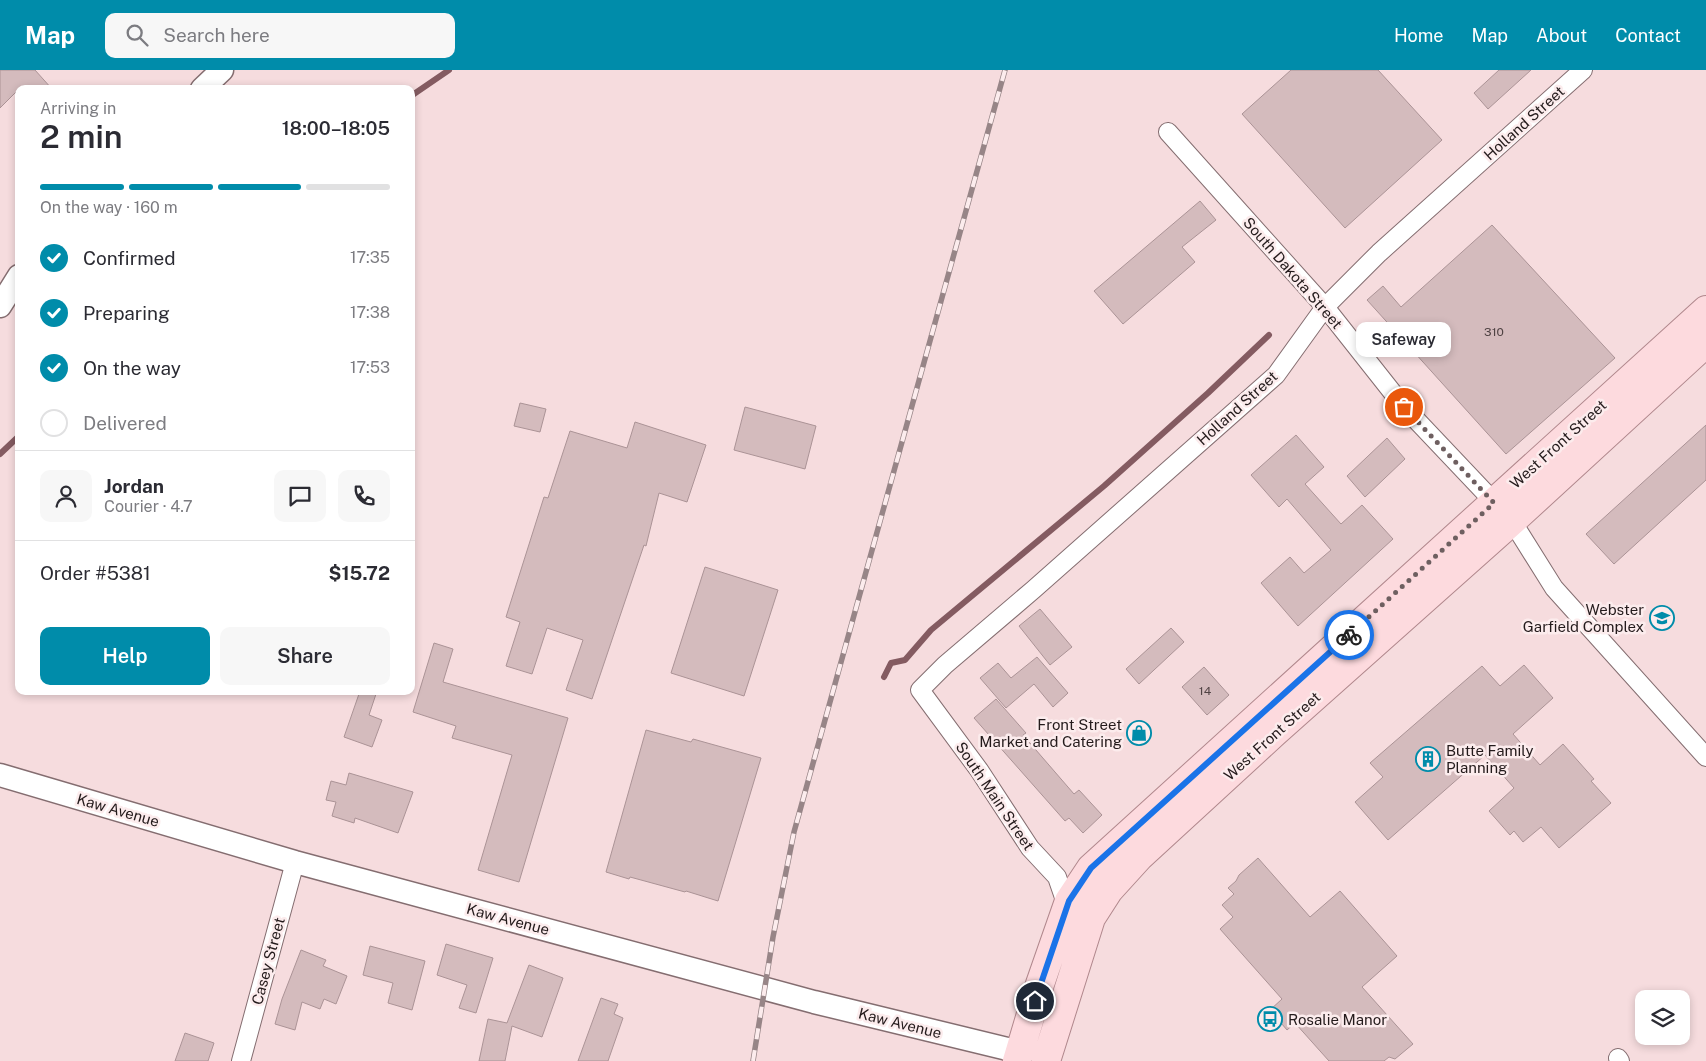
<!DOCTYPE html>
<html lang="en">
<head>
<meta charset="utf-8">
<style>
  :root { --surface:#fff; --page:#f7f7f7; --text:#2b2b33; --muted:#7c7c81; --line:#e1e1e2; --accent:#008caa }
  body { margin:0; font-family:"Public Sans",sans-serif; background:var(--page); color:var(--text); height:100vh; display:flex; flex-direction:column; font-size:19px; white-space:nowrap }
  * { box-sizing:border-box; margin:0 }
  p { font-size:16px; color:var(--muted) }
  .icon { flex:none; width:28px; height:28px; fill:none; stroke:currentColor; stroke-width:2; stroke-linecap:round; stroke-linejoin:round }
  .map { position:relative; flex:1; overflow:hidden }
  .drawer { position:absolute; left:15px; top:15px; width:400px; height:610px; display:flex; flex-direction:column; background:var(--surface); border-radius:10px; box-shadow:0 2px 8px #0003 }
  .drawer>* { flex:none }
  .buttons { position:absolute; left:1635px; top:920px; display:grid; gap:10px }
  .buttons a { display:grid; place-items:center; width:55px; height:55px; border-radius:10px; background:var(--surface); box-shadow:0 2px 8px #0003; font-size:25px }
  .pin { position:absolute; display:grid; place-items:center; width:42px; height:42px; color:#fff; margin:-21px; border:2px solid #fff; border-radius:50%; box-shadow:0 1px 5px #0007 }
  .courier { position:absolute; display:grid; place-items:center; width:50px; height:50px; margin:-25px; border:4px solid #1a73e8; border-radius:50%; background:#fff; color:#222; box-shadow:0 1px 6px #0007 }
  .bubble { position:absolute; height:35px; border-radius:10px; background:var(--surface); box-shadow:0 2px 8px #0003; font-size:16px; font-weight:600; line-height:35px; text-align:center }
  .summary em { font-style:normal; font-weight:600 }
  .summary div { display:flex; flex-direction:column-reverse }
  .summary { display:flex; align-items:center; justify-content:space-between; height:85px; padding:0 25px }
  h1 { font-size:32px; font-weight:600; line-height:38px }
  .bar { display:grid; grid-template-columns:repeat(4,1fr); gap:8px 5px; align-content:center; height:60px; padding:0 25px }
  .bar i { height:6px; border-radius:4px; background:var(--line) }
  .bar .selected { background:var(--accent) }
  .bar p { grid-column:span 4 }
  .line { display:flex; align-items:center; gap:12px; padding:0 25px; border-top:1px solid var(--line) }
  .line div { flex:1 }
  .round { display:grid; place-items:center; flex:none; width:52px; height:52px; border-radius:10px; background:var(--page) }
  ol { padding:0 25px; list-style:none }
  li { display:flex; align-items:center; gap:15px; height:55px }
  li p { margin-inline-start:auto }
  li .icon { padding:5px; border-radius:50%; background:var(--accent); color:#fff; stroke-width:4 }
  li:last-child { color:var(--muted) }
  li i { width:28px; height:28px; border:2px solid var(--line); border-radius:50% }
  .cta { display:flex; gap:10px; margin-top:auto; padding:10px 25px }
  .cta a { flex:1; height:58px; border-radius:10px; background:var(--accent); color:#fff; font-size:20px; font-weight:600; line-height:58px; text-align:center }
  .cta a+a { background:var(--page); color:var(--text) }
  header { display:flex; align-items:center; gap:30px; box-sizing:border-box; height:70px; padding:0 25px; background:var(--accent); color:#fff }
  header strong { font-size:24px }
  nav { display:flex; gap:28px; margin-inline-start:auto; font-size:18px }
  .search { width:350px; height:45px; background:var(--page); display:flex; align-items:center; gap:12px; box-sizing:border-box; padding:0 18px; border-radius:10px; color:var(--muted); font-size:19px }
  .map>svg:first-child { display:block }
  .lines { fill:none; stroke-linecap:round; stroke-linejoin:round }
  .stream { stroke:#845b61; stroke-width:6 }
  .building { fill:#d4bbbd; stroke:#ab9396 }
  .minor-casing { stroke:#846d70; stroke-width:20 }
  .tertiary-casing { stroke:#846d70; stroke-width:25 }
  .primary-casing { stroke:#b0878c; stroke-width:30 }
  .minor { stroke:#fff; stroke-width:18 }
  .tertiary { stroke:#fff; stroke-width:22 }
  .primary { stroke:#fddade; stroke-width:28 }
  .rail-casing { stroke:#978587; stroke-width:5.5 }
  .rail { stroke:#fceced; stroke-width:4; stroke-dasharray:11; stroke-linecap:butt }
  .done { stroke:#6e5f60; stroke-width:5; stroke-dasharray:0 9 }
  .route { stroke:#1a73e8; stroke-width:6 }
  .labels { text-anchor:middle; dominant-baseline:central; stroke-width:5; stroke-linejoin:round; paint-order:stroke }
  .number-label { font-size:12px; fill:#504344 }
  .street-label { font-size:15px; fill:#241b1c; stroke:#fceced }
  .poi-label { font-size:15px; fill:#241b1c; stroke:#fceced; text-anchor:end }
</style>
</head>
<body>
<header>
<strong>Map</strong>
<div class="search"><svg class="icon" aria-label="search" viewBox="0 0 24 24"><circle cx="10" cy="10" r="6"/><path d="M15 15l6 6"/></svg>Search here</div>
<nav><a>Home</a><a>Map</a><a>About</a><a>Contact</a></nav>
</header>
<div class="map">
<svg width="1706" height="991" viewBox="0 0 1706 991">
  <rect width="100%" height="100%" fill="#f6dcde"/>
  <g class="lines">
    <!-- stream -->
    <path class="stream" d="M411 26 449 0
      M0 384 19 366
      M884 607 891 593 905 590 931 560 1104 416 1208 323 1269 265"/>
  </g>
  <!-- building -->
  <path class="building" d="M0 0H35L52 19H19L0 38Z
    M1291 0H1378L1442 70 1345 158 1242 44Z
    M1499 0H1531L1488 39 1474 23Z
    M1200 131 1216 150 1182 177 1195 192 1123 254 1094 221Z
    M1492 155 1615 288 1506 384 1367 230 1383 216 1401 237Z
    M520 333 546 339 540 362 514 356Z
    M745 337 816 356 805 399 734 380Z
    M635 352 706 375 687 432 659 423 646 476 644 475 592 629 566 620 583 570 547 558 532 604 506 596 520 552 506 547 544 427 548 428 570 361 627 378Z
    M1706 355V410L1614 494 1586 464Z
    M1296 365 1324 397 1305 414 1341 454 1362 435 1393 469 1298 556 1261 513 1290 487 1304 503 1331 480 1287 429 1279 437 1251 405Z
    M1387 368 1405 389 1365 427 1347 406Z
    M705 497 778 520 744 626 671 603Z
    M1040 539 1072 577 1050 595 1019 556Z
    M1171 558 1184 572 1139 614 1126 599Z
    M434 573 453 579 443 612 568 648 519 812 478 800 512 685 452 668 456 656 413 642Z
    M1037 587 1068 623 1053 637 1034 614 1006 638 980 608 998 593 1011 608Z
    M1524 595 1553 628 1513 664 1540 695 1563 674 1594 709 1591 711 1611 733 1559 778 1541 757 1523 772 1514 761 1510 765 1489 741 1514 718 1485 685 1388 770 1355 732 1383 707 1370 693 1482 596 1500 616Z
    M1204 597 1229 625 1207 645 1182 617Z
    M360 621H377L369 645 382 650 372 677 344 667Z
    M996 629 1026 663 1023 665 1074 724 1079 720 1102 745 1083 763 1069 748 1065 751 974 648Z
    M646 660 691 672 693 669 761 688 718 831 686 821 685 822 630 807 629 809 606 802Z
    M349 703 413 722 398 763 355 748 354 753 332 746 336 732 326 730 331 711 346 715Z
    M1258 788 1310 847 1340 821 1397 886 1362 917 1413 974 1395 989 1389 987 1384 991H1329L1295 953 1287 960 1270 940 1282 929 1220 859 1233 847 1222 835 1234 824 1228 818 1236 811 1239 805Z
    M446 874 493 888 476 943 459 938 467 915 437 905Z
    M370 876 425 891 412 940 388 933 393 913 363 905Z
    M301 880 326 890 323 896 347 906 336 934 324 929 320 939 302 932 295 960 275 954 282 929Z
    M529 895 563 908 542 967 512 956 505 991H479L488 949 507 953Z
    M601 928 618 934 614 944 623 948 608 991H578Z
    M185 963 214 973 208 991H175Z"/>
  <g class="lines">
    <defs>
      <path id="minor" d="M1168 62 1325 237 1404 337 1512 451 1554 518 1706 687
        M1070 838 1067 836 1057 807 1030 778 979 700 920 620 945 595 1033 520 1276 305 1325 237 1379 183 1583 0
        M1618 988 1620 991
        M241 991 295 792"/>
      <path id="tertiary" d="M202 19 222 0
        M0 236 19 206
        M0 705 295 792 814 932 1020 982"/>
      <path id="primary" d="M1017 991 1040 914 1069 831 1091 798 1706 240
        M1046 991 1091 848 1109 820 1139 787 1274 663 1512 451 1706 273"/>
    </defs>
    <!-- minor casing -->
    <use href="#minor" class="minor-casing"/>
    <!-- tertiary casing -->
    <use href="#tertiary" class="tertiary-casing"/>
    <!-- primary casing -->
    <use href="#primary" class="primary-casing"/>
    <!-- minor -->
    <use href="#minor" class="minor"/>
    <!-- tertiary -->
    <use href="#tertiary" class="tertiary"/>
    <!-- primary -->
    <use href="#primary" class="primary"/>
    <defs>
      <path id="rail" d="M753 991 773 867 794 762 1005 0"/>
    </defs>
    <!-- rail casing -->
    <use href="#rail" class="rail-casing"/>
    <!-- rail -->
    <use href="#rail" class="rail"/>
  </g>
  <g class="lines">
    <!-- done -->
    <path class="done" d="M1349 565 1494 433 1404 337"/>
    <!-- route -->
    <path class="route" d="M1035 931 1069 831 1091 798 1349 565"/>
  </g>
  <!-- icons -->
  <defs>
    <symbol id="school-ring" viewBox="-11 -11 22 22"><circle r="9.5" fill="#fceced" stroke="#008caa" stroke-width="1.5"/><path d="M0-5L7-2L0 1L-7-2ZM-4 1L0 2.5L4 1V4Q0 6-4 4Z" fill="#008caa"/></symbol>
    <symbol id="shop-ring" viewBox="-11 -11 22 22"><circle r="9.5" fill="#fceced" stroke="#008caa" stroke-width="1.5"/><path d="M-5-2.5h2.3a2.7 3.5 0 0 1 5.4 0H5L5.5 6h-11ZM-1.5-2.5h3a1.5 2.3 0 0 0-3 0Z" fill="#008caa"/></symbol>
    <symbol id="building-ring" viewBox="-11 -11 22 22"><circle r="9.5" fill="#fceced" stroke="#008caa" stroke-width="1.5"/><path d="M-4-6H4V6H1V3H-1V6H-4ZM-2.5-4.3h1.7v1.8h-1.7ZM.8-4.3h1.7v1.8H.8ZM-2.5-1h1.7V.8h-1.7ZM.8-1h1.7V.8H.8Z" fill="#008caa"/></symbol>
    <symbol id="bus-ring" viewBox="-11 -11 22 22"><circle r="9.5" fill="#fceced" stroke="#008caa" stroke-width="1.5"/><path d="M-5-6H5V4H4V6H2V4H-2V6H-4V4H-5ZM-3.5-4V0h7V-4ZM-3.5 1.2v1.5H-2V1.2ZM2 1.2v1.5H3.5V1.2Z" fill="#008caa"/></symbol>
  </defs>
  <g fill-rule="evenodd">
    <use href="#school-ring" x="1648" y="534" width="28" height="28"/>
    <use href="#shop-ring" x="1125" y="649" width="28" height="28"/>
    <use href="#building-ring" x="1414" y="675" width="28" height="28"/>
    <use href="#bus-ring" x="1256" y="935" width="28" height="28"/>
  </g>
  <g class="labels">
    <!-- number labels -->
    <g class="number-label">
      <text x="1494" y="262">310</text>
      <text x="1205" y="621">14</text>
    </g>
    <!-- street labels -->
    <g class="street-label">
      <text transform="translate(1524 53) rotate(-42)">Holland Street</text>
      <text transform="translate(1293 203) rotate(49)">South Dakota Street</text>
      <text transform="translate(1237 338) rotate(-42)">Holland Street</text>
      <text transform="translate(1558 374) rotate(-42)">West Front Street</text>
      <text transform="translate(1272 666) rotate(-42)">West Front Street</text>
      <text transform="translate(995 726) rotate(56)">South Main Street</text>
      <text transform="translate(118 740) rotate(16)">Kaw Avenue</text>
      <text transform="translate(508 849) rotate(15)">Kaw Avenue</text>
      <text transform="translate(268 891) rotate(-75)">Casey Street</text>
      <text transform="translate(900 953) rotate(14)">Kaw Avenue</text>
    </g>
    <!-- poi labels -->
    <g class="poi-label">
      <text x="1644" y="539">Webster<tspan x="1644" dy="17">Garfield Complex</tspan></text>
      <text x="1122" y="654">Front Street<tspan x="1122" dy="17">Market and Catering</tspan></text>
      <text x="1446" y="680" text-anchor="start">Butte Family<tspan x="1446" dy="17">Planning</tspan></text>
      <text x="1288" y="949" text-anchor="start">Rosalie Manor</text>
    </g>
  </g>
</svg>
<div class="buttons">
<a><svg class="icon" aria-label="layers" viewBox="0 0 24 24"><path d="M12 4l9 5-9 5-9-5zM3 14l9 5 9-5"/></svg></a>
</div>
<div class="pin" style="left:1404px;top:337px;background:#ea580c"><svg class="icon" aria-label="bag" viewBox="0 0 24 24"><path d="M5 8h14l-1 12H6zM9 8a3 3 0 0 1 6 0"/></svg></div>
<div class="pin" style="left:1035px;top:931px;background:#1f2937"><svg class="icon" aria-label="home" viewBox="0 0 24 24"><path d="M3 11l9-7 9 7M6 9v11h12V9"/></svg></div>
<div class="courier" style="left:1349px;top:565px"><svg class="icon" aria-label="bike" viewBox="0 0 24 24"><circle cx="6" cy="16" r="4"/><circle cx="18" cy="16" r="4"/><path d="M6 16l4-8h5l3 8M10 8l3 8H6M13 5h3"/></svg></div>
<div class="bubble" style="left:1356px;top:252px;width:95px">Safeway</div>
<section class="drawer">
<div class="summary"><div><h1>2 min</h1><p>Arriving in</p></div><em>18:00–18:05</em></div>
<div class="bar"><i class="selected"></i><i class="selected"></i><i class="selected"></i><i></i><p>On the way · 160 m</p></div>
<ol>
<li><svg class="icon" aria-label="check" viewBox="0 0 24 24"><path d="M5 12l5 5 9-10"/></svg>Confirmed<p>17:35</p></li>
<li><svg class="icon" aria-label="check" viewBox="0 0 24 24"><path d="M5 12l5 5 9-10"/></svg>Preparing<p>17:38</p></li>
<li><svg class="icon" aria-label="check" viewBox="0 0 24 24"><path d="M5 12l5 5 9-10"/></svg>On the way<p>17:53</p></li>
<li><i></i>Delivered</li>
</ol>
<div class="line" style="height:90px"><a class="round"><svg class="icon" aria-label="person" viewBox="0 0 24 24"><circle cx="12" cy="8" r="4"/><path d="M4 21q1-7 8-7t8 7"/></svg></a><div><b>Jordan</b><p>Courier · 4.7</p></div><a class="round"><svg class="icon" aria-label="chat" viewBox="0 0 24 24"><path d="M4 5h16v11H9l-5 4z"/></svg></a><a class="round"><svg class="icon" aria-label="phone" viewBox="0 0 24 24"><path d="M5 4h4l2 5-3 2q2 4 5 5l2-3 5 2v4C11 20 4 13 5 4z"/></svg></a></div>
<div class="line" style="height:65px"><div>Order #5381</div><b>$15.72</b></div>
<div class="cta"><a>Help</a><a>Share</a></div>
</section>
</div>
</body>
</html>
